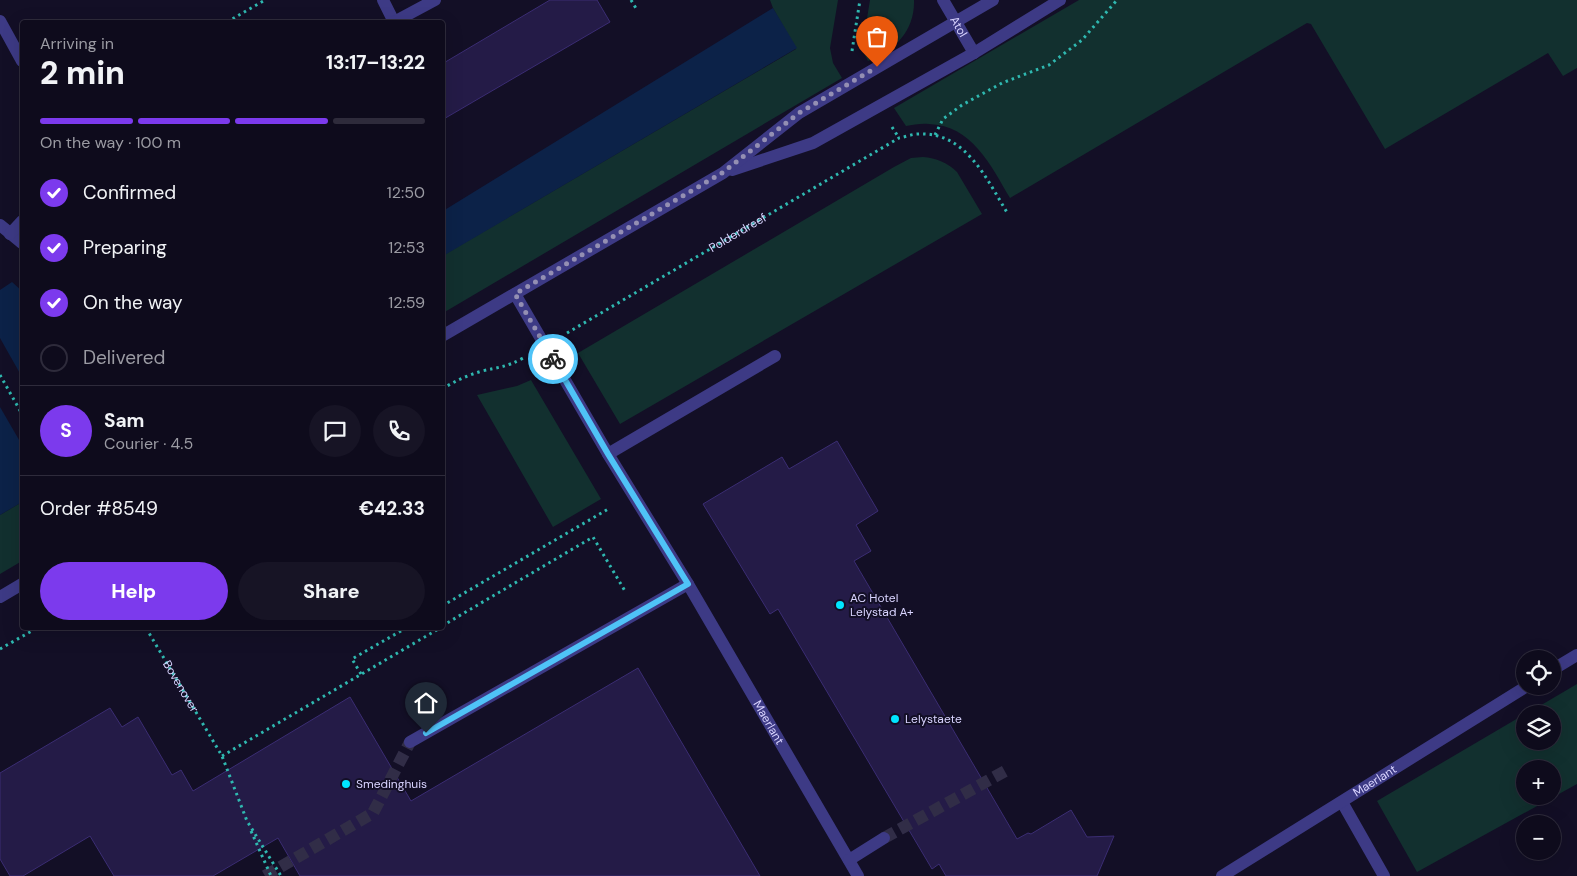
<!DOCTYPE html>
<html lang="en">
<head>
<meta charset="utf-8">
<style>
  :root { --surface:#0e0b1c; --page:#171425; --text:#f1f3f6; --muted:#9b9ba3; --line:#2e2b3b; --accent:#7c3aed }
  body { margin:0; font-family:"DM Sans",sans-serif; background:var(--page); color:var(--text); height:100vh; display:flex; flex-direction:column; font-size:19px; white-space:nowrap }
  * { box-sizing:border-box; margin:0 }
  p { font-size:16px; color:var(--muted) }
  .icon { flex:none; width:28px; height:28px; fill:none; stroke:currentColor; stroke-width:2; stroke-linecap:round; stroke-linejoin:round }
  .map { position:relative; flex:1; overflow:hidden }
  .side { position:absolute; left:20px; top:20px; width:425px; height:610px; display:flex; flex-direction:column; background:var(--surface); border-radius:5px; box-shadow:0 5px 20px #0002,0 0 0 1px var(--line) }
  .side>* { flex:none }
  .buttons { position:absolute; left:1516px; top:650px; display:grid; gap:10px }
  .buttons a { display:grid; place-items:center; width:45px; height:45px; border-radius:50%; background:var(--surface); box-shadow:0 5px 20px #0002,0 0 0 1px var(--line); font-size:25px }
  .pin { position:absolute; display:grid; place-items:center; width:42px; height:42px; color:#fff; margin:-51px -21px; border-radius:50% 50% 50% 0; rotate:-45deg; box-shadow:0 0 5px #0007 }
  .pin .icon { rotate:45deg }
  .courier { position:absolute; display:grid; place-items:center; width:50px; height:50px; margin:-25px; border:4px solid #4fc3f7; border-radius:50%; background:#fff; color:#222; box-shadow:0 1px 6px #0007 }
  .headline em { font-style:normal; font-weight:800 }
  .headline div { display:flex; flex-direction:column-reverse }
  .headline { display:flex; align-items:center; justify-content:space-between; height:85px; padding:0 20px }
  h1 { font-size:32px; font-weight:800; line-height:38px }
  .bar { display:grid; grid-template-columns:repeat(4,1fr); gap:8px 5px; align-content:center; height:60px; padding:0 20px }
  .bar i { height:6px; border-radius:4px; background:var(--line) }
  .bar .on { background:var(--accent) }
  .bar p { grid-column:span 4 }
  .line { display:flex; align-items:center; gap:12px; padding:0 20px; border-top:1px solid var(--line) }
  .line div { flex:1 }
  .round { display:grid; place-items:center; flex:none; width:52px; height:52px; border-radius:26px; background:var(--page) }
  ol { padding:0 20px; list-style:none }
  li { display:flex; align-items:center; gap:15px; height:55px }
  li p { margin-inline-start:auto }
  li .icon { padding:5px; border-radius:50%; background:var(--accent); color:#fff; stroke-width:4 }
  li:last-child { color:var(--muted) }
  li i { width:28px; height:28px; border:2px solid var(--line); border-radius:50% }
  .button { display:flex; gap:10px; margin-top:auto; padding:10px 20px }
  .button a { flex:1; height:58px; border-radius:30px; background:var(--accent); color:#fff; font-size:20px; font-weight:800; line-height:58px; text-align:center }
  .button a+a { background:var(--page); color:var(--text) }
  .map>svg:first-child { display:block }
  .green { fill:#12302f; fill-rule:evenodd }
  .water { fill:#0c2248 }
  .pier { fill:#130f26 }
  .building { fill:#241b47; stroke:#3b2d73 }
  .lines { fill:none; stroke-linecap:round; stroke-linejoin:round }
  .minor-tunnel { stroke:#312d47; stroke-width:12; stroke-dasharray:12 6; stroke-linecap:butt }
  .path { stroke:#2fb8b0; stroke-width:3; stroke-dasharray:2.5 4; stroke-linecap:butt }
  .minor { stroke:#3d3a85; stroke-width:12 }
  .done { stroke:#948fb3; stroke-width:5; stroke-dasharray:0 9 }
  .route { stroke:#4fc3f7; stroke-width:6 }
  .poi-dot { fill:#00e5ff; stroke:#130f26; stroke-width:2 }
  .labels { text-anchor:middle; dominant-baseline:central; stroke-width:4; stroke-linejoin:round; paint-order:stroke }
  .street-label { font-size:12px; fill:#d9d4ff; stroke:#130f26 }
  .poi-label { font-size:12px; fill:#d9d4ff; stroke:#130f26; text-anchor:start }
</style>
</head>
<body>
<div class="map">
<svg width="1577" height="876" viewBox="0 0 1577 876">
  <rect width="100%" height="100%" fill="#130f26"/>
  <!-- green -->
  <path class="green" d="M770 0H838L830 48 833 63 842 78 443 313 442 256 796 49 773 8Z
    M870 0H914C915 30 895 51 868 61L862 49Z
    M1079 0H1577V68L1563 76 1548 53 1385 149 1311 24 1307 23 1010 198C991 166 972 125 929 124 921 123 913 125 906 126L894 108Z
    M923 157C936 158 948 163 957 172L982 214 620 424 578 353 894 167 911 158Z
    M531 380 601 499 553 527 477 395 517 386Z
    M22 502V561L0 574V515Z
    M1577 684V784L1417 872 1377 801 1525 714V741H1552V714H1526ZM1525 769H1552V796H1525Z"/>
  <!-- water -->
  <path class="water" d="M773 8 797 48 443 256V211Z
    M12 282 22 291V502L0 515V290Z"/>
  <!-- pier -->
  <path class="pier" d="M0 338 22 377V445L0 407Z"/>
  <!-- building -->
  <path class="building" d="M550 0H597L610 22 442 120V64Z
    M837 441 878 511 856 525 871 551 854 561 1017 839 1028 833 1031 834 1071 810 1087 837 1114 836 1097 876H946L939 864 932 869 778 609 770 614 703 504 782 457 789 469Z
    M638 668 760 876H300L278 838 213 876H114L90 836 23 876H10L0 859V773L110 708 122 727 138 717 172 775 181 770 193 791 350 697 411 801Z"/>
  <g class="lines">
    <!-- minor-tunnel -->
    <path class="minor-tunnel" d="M884 838 1009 769
      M265 876 373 813 410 742"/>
    <!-- path -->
    <g class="path">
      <path d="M631 0 637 10"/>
      <path d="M227 22 265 0"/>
      <path d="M852 51 860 0"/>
      <path d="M892 127 899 138"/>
      <path d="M935 135 943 119 962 105 1002 83 1049 65 1082 40 1117 0"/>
      <path id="s1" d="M567 333 899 138C905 137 912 134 918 134 966 131 987 180 1008 214"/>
      <path d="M0 375 22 414"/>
      <path d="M442 389C455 381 468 375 482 371 499 367 507 367 523 358"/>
      <path d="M442 606 610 508"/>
      <path d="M442 626 593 537 625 591"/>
      <path id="s2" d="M146 628 222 756 247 821 281 876"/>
      <path d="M0 649 37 628"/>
      <path d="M361 674 352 659 406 628"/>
      <path d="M222 756 440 628"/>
      <path d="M251 831 271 876"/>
    </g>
    <!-- minor -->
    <g class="minor">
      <path d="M383 0 394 22"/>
      <path id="s3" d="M943 0 974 53"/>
      <path d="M0 21 22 61"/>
      <path d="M394 22 435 0"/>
      <path d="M732 170 813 143 974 53 1060 0"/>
      <path d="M0 225 22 243"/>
      <path d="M10 234 22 221"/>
      <path id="s4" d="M515 294 608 454 688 584 858 876"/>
      <path d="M442 336 723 173 799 113 993 0"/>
      <path d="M608 454 775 356"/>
      <path d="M0 597 22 584"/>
      <path d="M1552 670 1577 655"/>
      <path d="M410 742 688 584"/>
      <path d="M1342 802 1384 876"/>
      <path d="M849 860 884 838"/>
      <path id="s5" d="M1222 876 1527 686"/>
    </g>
  </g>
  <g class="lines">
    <!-- done -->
    <path class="done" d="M553 359 515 294 722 173 799 113 877 67"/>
    <!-- route -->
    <path class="route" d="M426 733 688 584 608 454 553 359"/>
  </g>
  <!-- markers -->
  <g class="poi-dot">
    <circle cx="840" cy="605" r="5"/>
    <circle cx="895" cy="719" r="5"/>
    <circle cx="346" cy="784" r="5"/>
  </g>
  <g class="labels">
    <!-- street labels -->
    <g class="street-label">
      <text stroke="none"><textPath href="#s3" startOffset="31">Atol</textPath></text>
      <text stroke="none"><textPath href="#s1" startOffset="198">Polderdreef</textPath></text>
      <text stroke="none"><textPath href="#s2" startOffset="68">Bovenover</textPath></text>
      <text stroke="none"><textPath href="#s4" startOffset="498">Maerlant</textPath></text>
      <text stroke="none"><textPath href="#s5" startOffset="180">Maerlant</textPath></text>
    </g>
    <!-- poi labels -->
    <g class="poi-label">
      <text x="850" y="598">AC Hotel<tspan x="850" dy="14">Lelystad A+</tspan></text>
      <text x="905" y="719">Lelystaete</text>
      <text x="356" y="784">Smedinghuis</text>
    </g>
  </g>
</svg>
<div class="buttons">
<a><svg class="icon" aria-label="locate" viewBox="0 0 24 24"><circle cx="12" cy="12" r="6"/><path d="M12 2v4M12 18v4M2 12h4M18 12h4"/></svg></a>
<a><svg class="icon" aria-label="layers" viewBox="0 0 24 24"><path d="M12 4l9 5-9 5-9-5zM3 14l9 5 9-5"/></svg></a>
<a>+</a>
<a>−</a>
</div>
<div class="pin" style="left:877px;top:67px;background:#ea580c"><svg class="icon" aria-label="bag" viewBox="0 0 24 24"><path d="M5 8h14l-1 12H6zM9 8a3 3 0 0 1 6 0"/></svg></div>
<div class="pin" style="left:426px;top:733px;background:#1f2937"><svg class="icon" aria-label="home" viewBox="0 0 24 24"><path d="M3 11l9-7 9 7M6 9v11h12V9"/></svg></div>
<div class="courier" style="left:553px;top:359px"><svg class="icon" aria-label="bike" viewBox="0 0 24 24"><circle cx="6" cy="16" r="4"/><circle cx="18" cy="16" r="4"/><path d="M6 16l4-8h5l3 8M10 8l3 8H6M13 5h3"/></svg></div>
<section class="side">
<div class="headline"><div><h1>2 min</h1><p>Arriving in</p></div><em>13:17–13:22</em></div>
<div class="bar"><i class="on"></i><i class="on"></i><i class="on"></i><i></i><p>On the way · 100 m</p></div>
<ol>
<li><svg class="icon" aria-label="check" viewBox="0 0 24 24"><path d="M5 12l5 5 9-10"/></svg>Confirmed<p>12:50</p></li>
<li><svg class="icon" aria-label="check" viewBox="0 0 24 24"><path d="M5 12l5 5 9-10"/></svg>Preparing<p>12:53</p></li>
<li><svg class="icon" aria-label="check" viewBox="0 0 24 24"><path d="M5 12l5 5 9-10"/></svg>On the way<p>12:59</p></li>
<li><i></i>Delivered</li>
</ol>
<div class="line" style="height:90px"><b class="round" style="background:var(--accent);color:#fff">S</b><div><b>Sam</b><p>Courier · 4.5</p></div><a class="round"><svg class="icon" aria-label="chat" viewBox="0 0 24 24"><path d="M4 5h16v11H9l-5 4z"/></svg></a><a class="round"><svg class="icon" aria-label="phone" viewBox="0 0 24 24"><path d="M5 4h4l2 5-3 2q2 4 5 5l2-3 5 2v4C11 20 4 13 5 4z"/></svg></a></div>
<div class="line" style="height:65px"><div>Order #8549</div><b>€42.33</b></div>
<div class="button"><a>Help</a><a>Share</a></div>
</section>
</div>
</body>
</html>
